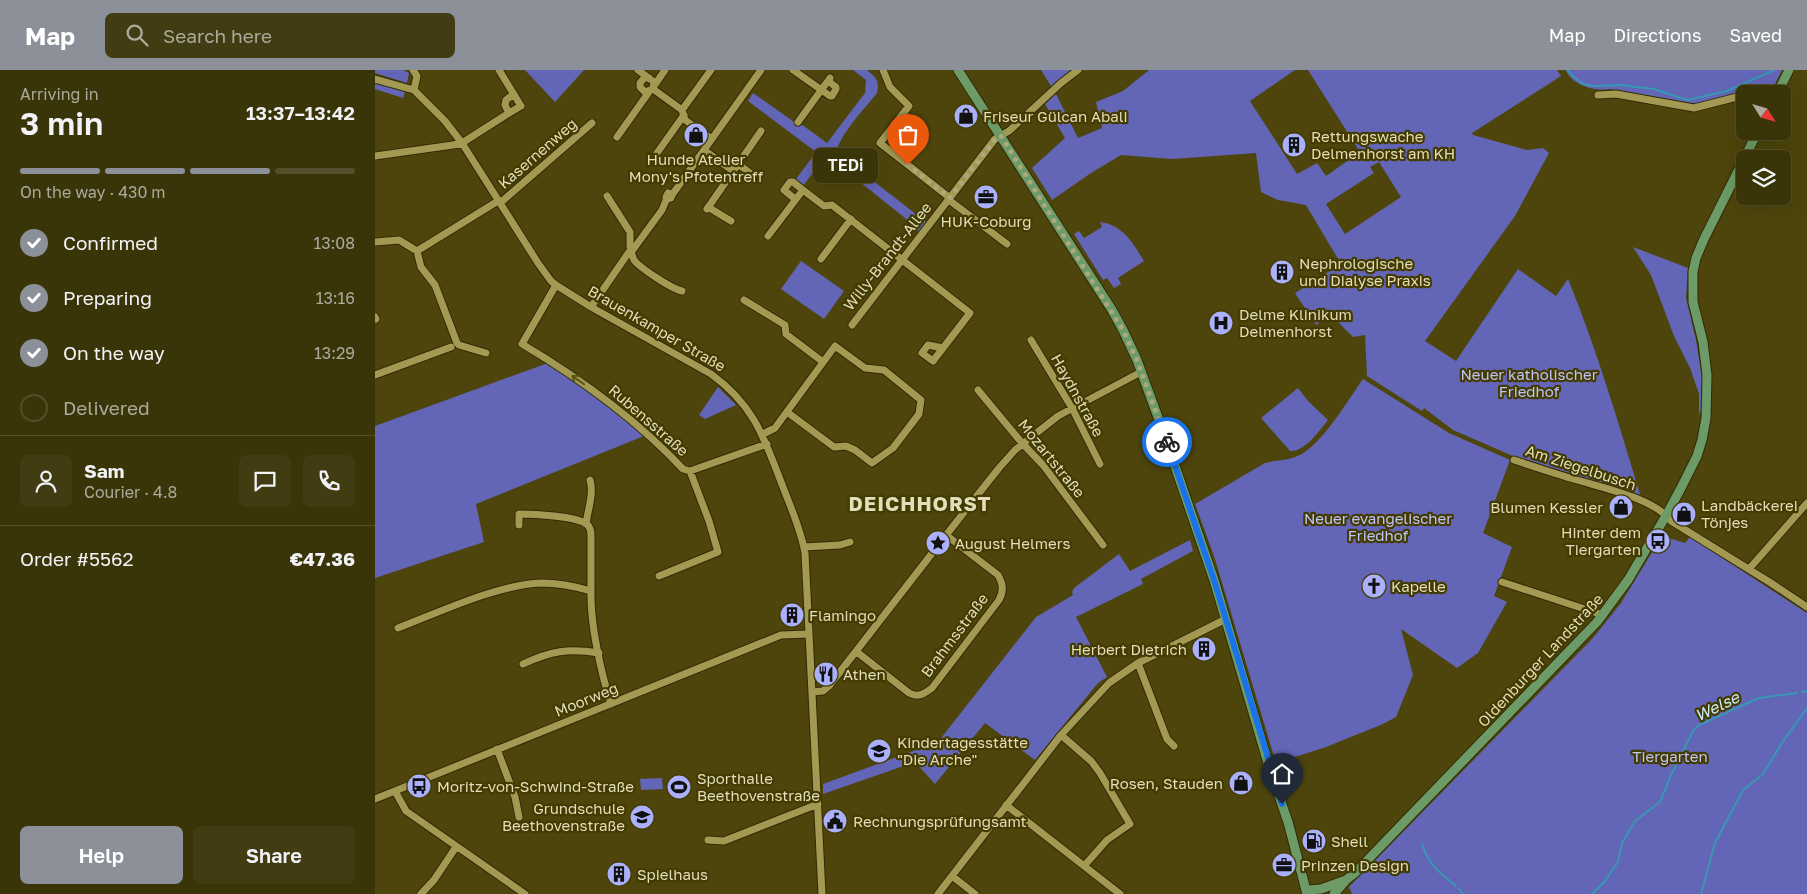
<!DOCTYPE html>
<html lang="en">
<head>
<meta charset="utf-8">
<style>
  :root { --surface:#3a3409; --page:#413c12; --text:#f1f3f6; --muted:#abaa9c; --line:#544f2a; --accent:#8c9099 }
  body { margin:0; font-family:"Golos Text",sans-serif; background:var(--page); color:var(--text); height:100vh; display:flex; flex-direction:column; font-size:19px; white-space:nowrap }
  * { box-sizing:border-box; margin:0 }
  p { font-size:16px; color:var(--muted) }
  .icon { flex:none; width:28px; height:28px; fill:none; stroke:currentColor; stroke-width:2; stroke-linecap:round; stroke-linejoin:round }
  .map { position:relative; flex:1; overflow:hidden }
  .panel { display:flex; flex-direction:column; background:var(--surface); width:375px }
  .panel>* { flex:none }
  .needle { width:32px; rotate:127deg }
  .fabs { position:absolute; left:1361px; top:15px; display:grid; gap:10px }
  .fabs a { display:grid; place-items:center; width:55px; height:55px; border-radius:8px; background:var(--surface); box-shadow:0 5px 20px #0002,0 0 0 1px var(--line); font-size:25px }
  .pin { position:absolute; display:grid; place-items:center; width:42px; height:42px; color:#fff; margin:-51px -21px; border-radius:50% 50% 50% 0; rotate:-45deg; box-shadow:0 0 5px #0007 }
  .pin .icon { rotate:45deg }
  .courier { position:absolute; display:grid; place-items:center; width:50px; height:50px; margin:-25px; border:4px solid #1a73e8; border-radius:50%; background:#fff; color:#222; box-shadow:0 1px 6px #0007 }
  .bubble { position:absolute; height:35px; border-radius:8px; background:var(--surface); box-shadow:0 5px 20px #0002,0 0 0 1px var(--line); font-size:16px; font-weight:600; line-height:35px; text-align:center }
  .headline em { font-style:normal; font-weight:600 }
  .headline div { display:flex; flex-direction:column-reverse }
  .headline { display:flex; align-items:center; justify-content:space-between; height:85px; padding:0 20px }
  h1 { font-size:32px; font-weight:600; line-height:38px }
  .bar { display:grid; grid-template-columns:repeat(4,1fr); gap:8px 5px; align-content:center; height:60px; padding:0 20px }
  .bar i { height:6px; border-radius:4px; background:var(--line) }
  .bar .selected { background:var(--accent) }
  .bar p { grid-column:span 4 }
  .line { display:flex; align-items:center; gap:12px; padding:0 20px; border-top:1px solid var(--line) }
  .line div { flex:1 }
  .round { display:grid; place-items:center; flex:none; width:52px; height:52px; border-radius:8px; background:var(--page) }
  ol { padding:0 20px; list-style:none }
  li { display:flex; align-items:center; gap:15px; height:55px }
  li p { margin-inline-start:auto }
  li .icon { padding:5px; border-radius:50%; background:var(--accent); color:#fff; stroke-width:4 }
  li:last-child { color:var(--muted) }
  li i { width:28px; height:28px; border:2px solid var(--line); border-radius:50% }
  .cta { display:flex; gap:10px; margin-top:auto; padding:10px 20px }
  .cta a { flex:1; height:58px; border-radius:8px; background:var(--accent); color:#fff; font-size:20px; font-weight:600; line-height:58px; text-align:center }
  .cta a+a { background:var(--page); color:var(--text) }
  header { display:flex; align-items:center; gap:30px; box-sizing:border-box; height:70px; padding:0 25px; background:var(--accent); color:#fff }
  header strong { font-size:24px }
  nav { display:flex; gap:28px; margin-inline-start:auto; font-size:18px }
  .search { width:350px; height:45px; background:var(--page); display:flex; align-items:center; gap:12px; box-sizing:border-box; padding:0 18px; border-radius:8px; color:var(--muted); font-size:19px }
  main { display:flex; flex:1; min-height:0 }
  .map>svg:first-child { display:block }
  .green { fill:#6365b7; fill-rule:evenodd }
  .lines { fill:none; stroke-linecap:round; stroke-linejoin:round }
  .stream { stroke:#3898b3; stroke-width:2 }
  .minor-casing { stroke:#312b04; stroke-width:9 }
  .major-casing { stroke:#312b04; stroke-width:11 }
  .minor { stroke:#a49953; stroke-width:7 }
  .major { stroke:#6d9b67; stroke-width:9 }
  .oneway { stroke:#5b5215 }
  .done { stroke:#aea87d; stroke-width:5; stroke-dasharray:0 9 }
  .route { stroke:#1a73e8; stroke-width:6 }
  .labels { text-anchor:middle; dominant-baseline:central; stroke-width:4.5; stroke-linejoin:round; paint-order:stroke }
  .poi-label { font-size:15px; fill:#e2ddba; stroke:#433b00; text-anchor:start }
  .street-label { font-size:15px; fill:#e2ddba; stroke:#433b00 }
  .park-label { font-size:15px; fill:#bfc4fa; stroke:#433b00 }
  .water-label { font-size:16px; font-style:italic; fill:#c8eaf5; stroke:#433b00 }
  .district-label { font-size:20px; font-weight:bold; letter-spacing:1px; fill:#e2ddba; stroke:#433b00 }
</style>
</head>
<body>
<header>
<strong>Map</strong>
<div class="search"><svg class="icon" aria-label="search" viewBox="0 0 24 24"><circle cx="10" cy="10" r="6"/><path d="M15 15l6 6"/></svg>Search here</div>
<nav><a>Map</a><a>Directions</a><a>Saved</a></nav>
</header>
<main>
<section class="panel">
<div class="headline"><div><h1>3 min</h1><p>Arriving in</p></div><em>13:37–13:42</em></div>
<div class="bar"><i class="selected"></i><i class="selected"></i><i class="selected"></i><i></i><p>On the way · 430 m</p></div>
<ol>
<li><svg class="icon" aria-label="check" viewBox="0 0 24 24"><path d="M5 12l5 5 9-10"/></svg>Confirmed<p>13:08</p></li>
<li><svg class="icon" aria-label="check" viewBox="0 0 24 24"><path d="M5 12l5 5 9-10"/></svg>Preparing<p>13:16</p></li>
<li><svg class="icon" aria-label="check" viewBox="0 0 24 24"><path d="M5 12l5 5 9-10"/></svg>On the way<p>13:29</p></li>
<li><i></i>Delivered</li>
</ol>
<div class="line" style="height:90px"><a class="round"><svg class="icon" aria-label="person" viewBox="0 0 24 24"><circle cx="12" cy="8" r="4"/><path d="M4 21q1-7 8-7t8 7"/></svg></a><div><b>Sam</b><p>Courier · 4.8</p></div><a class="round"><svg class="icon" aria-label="chat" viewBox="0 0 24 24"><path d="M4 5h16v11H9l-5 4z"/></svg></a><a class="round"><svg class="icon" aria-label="phone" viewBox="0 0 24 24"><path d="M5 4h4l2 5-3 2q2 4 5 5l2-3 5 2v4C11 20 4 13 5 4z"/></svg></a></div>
<div class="line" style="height:65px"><div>Order #5562</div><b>€47.36</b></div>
<div class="cta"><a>Help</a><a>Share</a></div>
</section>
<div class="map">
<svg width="1432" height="824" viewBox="0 0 1432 824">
  <rect width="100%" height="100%" fill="#4e450c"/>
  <!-- green -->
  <path class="green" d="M0 0H28L34 3 32 13 0 3Z
    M150 0H209L180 32Z
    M478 0H492C501 7 505 12 502 23 488 41 468 60 461 82L551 152 544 162 530 148 451 85 428 116 421 109 441 82 373 31 378 23 422 54H426L452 73 490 23 491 10Z
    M666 0H696L676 16Z
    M774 0H920L875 31 922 104 942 93 951 106 985 82 933 0H1182L1186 6 1097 63 1098 65 1152 80 1168 78 1174 83 1140 146 1050 271 1081 291 1143 199 1181 226 1193 209C1222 280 1244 354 1266 428L1170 400 1078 360 1049 338 1047 341 992 306 990 265 978 267 955 244 941 255 920 223 966 194 931 135 903 130 886 122 881 83 797 89 746 85 716 103 677 130 657 98 690 68 670 34 681 24 703 68 727 58 721 32 748 21ZM1004 92 1026 127 970 164 951 134 999 103 995 97Z
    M1191 0H1407L1397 20 1385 19 1314 35 1235 19C1221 22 1196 15 1191 0Z
    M0 10 30 21 28 28 0 19Z
    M725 152C748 155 758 173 769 191L743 208 746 214 739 218 732 208 728 210 699 164 704 161 709 168 727 157Z
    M1258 177 1313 198 1311 228 1321 270 1327 308 1326 340 1324 345V324L1315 298 1299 266 1276 205Z
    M426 191 469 221 449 249 406 219Z
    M173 293 228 332 269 366 101 434 109 472 0 508V356Z
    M988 309 1074 363 1135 390 1108 463 1137 477 1119 526 1132 532 1103 583 1082 598 1026 559 1038 605 1021 647 1008 654 951 677 901 693 839 486 820 434 890 393C900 390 910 391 920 387 944 380 973 330 988 309Z
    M343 317 361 335 330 349 324 345Z
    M923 318 933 331 953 350C944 361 930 382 915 381L886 348Z
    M1287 466 1310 473 1315 467 1432 543V824H977L974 817 1218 568 1246 533Z
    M815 470 818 481 766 509 768 514 701 547 732 607 723 613 660 690 610 653 560 714 540 692 448 724V714L563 672 661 547 698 525 697 522 699 518 744 484 755 501Z
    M287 708 288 719 266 720 265 709Z"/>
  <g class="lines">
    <!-- stream -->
    <path class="stream" d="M1192 0 1199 7 1208 14 1220 16 1245 15 1279 19 1312 30 1352 21 1399 0
      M1427 622 1432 621
      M1047 774C1055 797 1063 801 1081 816
      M1084 819 1088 824
      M1217 824 1230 811 1243 792 1247 773 1260 751 1285 732 1296 705 1318 661 1324 655 1384 628 1422 623
      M1326 824 1340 773 1368 720 1388 704 1407 673 1432 638"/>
    <defs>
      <path id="minor" d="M38 0 42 6 39 20
        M124 0 146 36 134 43 130 35 131 30 139 24
        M263 0 279 12 278 19 270 22 265 17V13L270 7 274 8
        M418 0 455 26H457L461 19V17L453 11
        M508 0 515 17 534 36 505 73 575 128
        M0 9 39 20 70 51 87 73 163 193 176 211 181 215 216 237 336 304C380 336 389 368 408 417 416 438 426 460 430 483L447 824
        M279 16 290 0
        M278 19 307 40 310 50 337 69
        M1375 24 1387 21 1403 22
        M1223 25 1241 24 1319 38 1370 25
        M307 40 336 0
        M423 52 455 8
        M242 67 274 22
        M329 80 358 101
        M282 83 309 45
        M0 86 78 75 87 73 134 43
        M363 94 375 103
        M297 125 293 123 291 127 293 129 296 128 297 125 386 0
        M232 126 255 162V176
        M420 129 409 120 415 112H418L428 120
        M574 130 632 174
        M125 133 217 53
        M333 137 356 151
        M332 139 386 61
        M393 166 428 120 449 136 457 135 595 243 558 291 547 283 553 275 568 278
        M0 172 24 170 42 181
        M257 181 287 140 292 128
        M256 182C257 184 258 188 259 190 265 198 297 219 307 221
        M446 189 476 149
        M181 215 147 274C206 309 261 349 308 399L315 401 392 374
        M369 230 410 255 411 264 448 292
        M216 237 254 182
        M0 247 1 249
        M477 255 620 69 634 61 686 13 703 0
        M656 270 697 338 725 394
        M82 273 60 215 46 197 42 181 123 131
        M84 275 111 283
        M0 305 76 277
        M603 320 647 373 668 395 728 475
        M388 364 400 358 460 276 490 298 509 300 546 330 544 344 518 378 497 393 480 380 471 376 459 377 412 342
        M1139 390C1160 397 1181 404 1202 410 1229 418 1280 429 1296 451L1396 513 1432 537
        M211 454C213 439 219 423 215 410
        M144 455V444C159 444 200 446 212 454 215 457 216 461 216 465V521
        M429 477 465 475 475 472
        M1374 499 1432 433
        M284 506 343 482 334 451 315 401
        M1127 512 1228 545
        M23 558C65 542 121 515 166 513 183 513 199 516 216 521 215 553 226 603 236 634
        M482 582 534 623C543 628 549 624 557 618L624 530C629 521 628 514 623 505L571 465
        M763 593 792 669 799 676
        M148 594C176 581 193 578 224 583
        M437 622 448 621 454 616 593 437 624 398 640 380 683 346 766 302
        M686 665 716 691 725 703 755 754 732 770 709 796
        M122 679 140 727 144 747
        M20 721 31 741 150 824
        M0 729 406 565 434 564
        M631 735 745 824
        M333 770 349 771 443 734
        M577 806 600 824
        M46 824 59 810 81 777
        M563 824 686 665 734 613 763 593 851 549"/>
      <path id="major" d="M583 0 737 240 748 260 762 290 788 361 839 510 895 700 913 752 932 824
        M1402 24 1414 0
        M933 820 946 819 971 810 980 803 1222 552 1253 510 1292 444 1306 418 1322 386 1327 370 1331 348 1332 305 1328 272 1318 232V202L1321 188 1329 169 1383 61
        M959 824 971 810"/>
    </defs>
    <!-- minor casing -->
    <use href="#minor" class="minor-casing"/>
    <!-- major casing -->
    <use href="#major" class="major-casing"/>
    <!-- minor -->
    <use href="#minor" class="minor"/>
    <!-- major -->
    <use href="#major" class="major"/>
  </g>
  <!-- one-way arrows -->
  <defs><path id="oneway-shaft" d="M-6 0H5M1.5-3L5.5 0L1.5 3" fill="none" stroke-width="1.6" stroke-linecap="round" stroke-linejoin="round" transform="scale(1.25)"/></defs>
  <use class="oneway" href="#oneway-shaft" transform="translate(203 310) rotate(-145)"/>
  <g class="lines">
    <!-- done -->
    <path class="done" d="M533 95 575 128 620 69 626 66 748 260 762 290 792 372"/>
    <!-- route -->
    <path class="route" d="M792 372 839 510 907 734"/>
  </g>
  <!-- icons -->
  <defs>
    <symbol id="shop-disc" viewBox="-11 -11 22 22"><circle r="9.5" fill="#aab0fb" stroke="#433b00"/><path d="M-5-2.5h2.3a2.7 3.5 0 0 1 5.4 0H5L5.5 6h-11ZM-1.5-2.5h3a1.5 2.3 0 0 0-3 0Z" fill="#111"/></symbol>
    <symbol id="building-disc" viewBox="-11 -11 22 22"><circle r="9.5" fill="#aab0fb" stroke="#433b00"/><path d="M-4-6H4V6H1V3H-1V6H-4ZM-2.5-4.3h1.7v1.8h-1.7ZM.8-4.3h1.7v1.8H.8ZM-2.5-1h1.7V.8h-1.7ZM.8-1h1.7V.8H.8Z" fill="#111"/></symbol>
    <symbol id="office-disc" viewBox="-11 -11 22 22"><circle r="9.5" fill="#aab0fb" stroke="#433b00"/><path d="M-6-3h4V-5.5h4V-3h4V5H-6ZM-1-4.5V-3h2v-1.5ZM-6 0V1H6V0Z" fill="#111"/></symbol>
    <symbol id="hospital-disc" viewBox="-11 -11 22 22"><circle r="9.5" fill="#aab0fb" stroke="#433b00"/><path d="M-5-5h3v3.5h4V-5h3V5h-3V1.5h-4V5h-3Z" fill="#111"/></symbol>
    <symbol id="bus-disc" viewBox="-11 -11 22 22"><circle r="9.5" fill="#aab0fb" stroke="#433b00"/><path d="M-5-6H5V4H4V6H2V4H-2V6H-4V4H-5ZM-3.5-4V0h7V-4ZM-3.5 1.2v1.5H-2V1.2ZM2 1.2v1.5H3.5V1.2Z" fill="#111"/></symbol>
    <symbol id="sight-disc" viewBox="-11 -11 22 22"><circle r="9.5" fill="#aab0fb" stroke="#433b00"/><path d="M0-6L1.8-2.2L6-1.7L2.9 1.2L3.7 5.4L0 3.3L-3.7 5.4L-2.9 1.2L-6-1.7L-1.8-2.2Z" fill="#111"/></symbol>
    <symbol id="church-disc" viewBox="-11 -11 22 22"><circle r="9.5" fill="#aab0fb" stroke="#433b00"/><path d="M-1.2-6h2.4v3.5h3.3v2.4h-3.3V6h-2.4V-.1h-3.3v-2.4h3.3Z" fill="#111"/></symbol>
    <symbol id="restaurant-disc" viewBox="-11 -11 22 22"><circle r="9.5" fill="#aab0fb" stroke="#433b00"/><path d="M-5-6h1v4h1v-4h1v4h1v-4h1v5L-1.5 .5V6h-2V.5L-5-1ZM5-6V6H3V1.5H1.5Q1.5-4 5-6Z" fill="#111"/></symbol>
    <symbol id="school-disc" viewBox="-11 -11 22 22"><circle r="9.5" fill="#aab0fb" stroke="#433b00"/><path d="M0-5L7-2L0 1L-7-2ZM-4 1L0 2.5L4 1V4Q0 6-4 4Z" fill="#111"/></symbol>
    <symbol id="stadium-disc" viewBox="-11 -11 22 22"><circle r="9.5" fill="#aab0fb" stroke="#433b00"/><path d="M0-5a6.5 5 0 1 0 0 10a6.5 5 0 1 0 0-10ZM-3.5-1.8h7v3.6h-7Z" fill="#111"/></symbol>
    <symbol id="civic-disc" viewBox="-11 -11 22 22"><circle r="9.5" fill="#aab0fb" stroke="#433b00"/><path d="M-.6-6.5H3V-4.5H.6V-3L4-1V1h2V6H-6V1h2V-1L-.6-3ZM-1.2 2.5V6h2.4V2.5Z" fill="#111"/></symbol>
    <symbol id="fuel-disc" viewBox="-11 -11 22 22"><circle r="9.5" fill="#aab0fb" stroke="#433b00"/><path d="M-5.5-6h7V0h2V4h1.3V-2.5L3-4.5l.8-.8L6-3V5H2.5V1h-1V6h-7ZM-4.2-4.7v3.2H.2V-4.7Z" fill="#111"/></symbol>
  </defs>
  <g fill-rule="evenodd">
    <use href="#shop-disc" x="577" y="32" width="28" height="28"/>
    <use href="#shop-disc" x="307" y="51" width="28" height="28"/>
    <use href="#building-disc" x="905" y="61" width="28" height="28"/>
    <use href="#office-disc" x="597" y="113" width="28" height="28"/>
    <use href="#building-disc" x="893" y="188" width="28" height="28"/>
    <use href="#hospital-disc" x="832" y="239" width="28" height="28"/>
    <use href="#shop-disc" x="1232" y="423" width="28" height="28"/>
    <use href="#shop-disc" x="1295" y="430" width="28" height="28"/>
    <use href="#bus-disc" x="1269" y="457" width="28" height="28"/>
    <use href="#sight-disc" x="549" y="459" width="28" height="28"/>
    <use href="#church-disc" x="985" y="502" width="28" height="28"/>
    <use href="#building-disc" x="403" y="531" width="28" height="28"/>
    <use href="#building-disc" x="815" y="565" width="28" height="28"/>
    <use href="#restaurant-disc" x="437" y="590" width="28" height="28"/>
    <use href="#school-disc" x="490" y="667" width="28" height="28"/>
    <use href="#shop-disc" x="852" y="699" width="28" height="28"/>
    <use href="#bus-disc" x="30" y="702" width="28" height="28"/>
    <use href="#stadium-disc" x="290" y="703" width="28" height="28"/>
    <use href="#school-disc" x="253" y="733" width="28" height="28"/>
    <use href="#civic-disc" x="446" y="737" width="28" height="28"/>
    <use href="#fuel-disc" x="925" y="757" width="28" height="28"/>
    <use href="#office-disc" x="895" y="781" width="28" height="28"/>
    <use href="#building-disc" x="230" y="790" width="28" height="28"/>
  </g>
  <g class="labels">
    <!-- poi labels -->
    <g class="poi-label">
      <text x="608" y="46">Friseur Gülcan Abali</text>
      <text x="936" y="66">Rettungswache<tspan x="936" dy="17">Delmenhorst am KH</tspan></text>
      <text x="321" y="89" text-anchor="middle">Hunde Atelier<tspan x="321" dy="17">Mony's Pfotentreff</tspan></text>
      <text x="611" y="151" text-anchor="middle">HUK-Coburg</text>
      <text x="924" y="193">Nephrologische<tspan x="924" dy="17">und Dialyse Praxis</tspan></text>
      <text x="864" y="244">Delme Klinikum<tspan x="864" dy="17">Delmenhorst</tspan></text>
      <text x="1326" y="435">Landbäckerei<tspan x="1326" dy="17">Tönjes</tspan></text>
      <text x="1228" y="437" text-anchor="end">Blumen Kessler</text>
      <text x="1266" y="462" text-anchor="end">Hinter dem<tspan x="1266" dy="17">Tiergarten</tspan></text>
      <text x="580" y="473">August Helmers</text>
      <text x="1016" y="516">Kapelle</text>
      <text x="434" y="545">Flamingo</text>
      <text x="812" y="579" text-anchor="end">Herbert Dietrich</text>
      <text x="468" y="604">Athen</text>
      <text x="522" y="672">Kindertagesstätte<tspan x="522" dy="17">"Die Arche"</tspan></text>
      <text x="322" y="708">Sporthalle<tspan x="322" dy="17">Beethovenstraße</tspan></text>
      <text x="848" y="713" text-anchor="end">Rosen, Stauden</text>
      <text x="62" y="716">Moritz-von-Schwind-Straße</text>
      <text x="250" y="738" text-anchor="end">Grundschule<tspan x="250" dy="17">Beethovenstraße</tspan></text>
      <text x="478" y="751">Rechnungsprüfungsamt</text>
      <text x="956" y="771">Shell</text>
      <text x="926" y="795">Prinzen Design</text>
      <text x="262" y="804">Spielhaus</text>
    </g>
    <!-- street labels -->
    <g class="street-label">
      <text transform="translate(162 83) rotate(-41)">Kasernenweg</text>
      <text transform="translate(512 186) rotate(-52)">Willy-Brandt-Allee</text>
      <text transform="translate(282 258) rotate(30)">Brauenkamper Straße</text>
      <text transform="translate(703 325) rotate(61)">Haydnstraße</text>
      <text transform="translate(274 350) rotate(41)">Rubensstraße</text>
      <text transform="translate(677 388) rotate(51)">Mozartstraße</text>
      <text transform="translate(1206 397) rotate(18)">Am Ziegelbusch</text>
      <text transform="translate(579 565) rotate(-53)">Brahmsstraße</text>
      <text transform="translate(1165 590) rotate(-47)">Oldenburger Landstraße</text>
      <text transform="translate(211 629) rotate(-22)">Moorweg</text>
    </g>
    <!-- park labels -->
    <g class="park-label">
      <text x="1154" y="304">Neuer katholischer<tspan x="1154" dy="17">Friedhof</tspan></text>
      <text x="1003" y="448">Neuer evangelischer<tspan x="1003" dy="17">Friedhof</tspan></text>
      <text x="1295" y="686">Tiergarten</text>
    </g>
    <!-- water labels -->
    <g class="water-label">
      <text transform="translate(1342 636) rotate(-26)">Welse</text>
    </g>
    <!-- district labels -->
    <g class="district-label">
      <text x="545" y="433">DEICHHORST</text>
    </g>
  </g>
</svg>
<div class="fabs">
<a><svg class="needle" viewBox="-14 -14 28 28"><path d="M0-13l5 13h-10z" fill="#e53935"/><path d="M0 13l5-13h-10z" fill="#abaa9c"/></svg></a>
<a><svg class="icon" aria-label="layers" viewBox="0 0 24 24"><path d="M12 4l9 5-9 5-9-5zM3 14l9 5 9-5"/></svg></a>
</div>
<div class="pin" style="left:533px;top:95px;background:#ea580c"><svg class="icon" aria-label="bag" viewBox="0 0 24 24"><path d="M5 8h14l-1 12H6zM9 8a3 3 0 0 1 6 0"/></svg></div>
<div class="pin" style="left:907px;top:734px;background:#1f2937"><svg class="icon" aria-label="home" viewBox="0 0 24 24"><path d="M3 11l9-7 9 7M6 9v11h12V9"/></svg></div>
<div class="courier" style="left:792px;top:372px"><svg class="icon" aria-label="bike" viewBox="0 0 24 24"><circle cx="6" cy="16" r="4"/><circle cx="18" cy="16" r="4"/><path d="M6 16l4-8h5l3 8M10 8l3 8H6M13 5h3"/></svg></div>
<div class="bubble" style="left:438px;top:78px;width:65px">TEDi</div>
</div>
</main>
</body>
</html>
